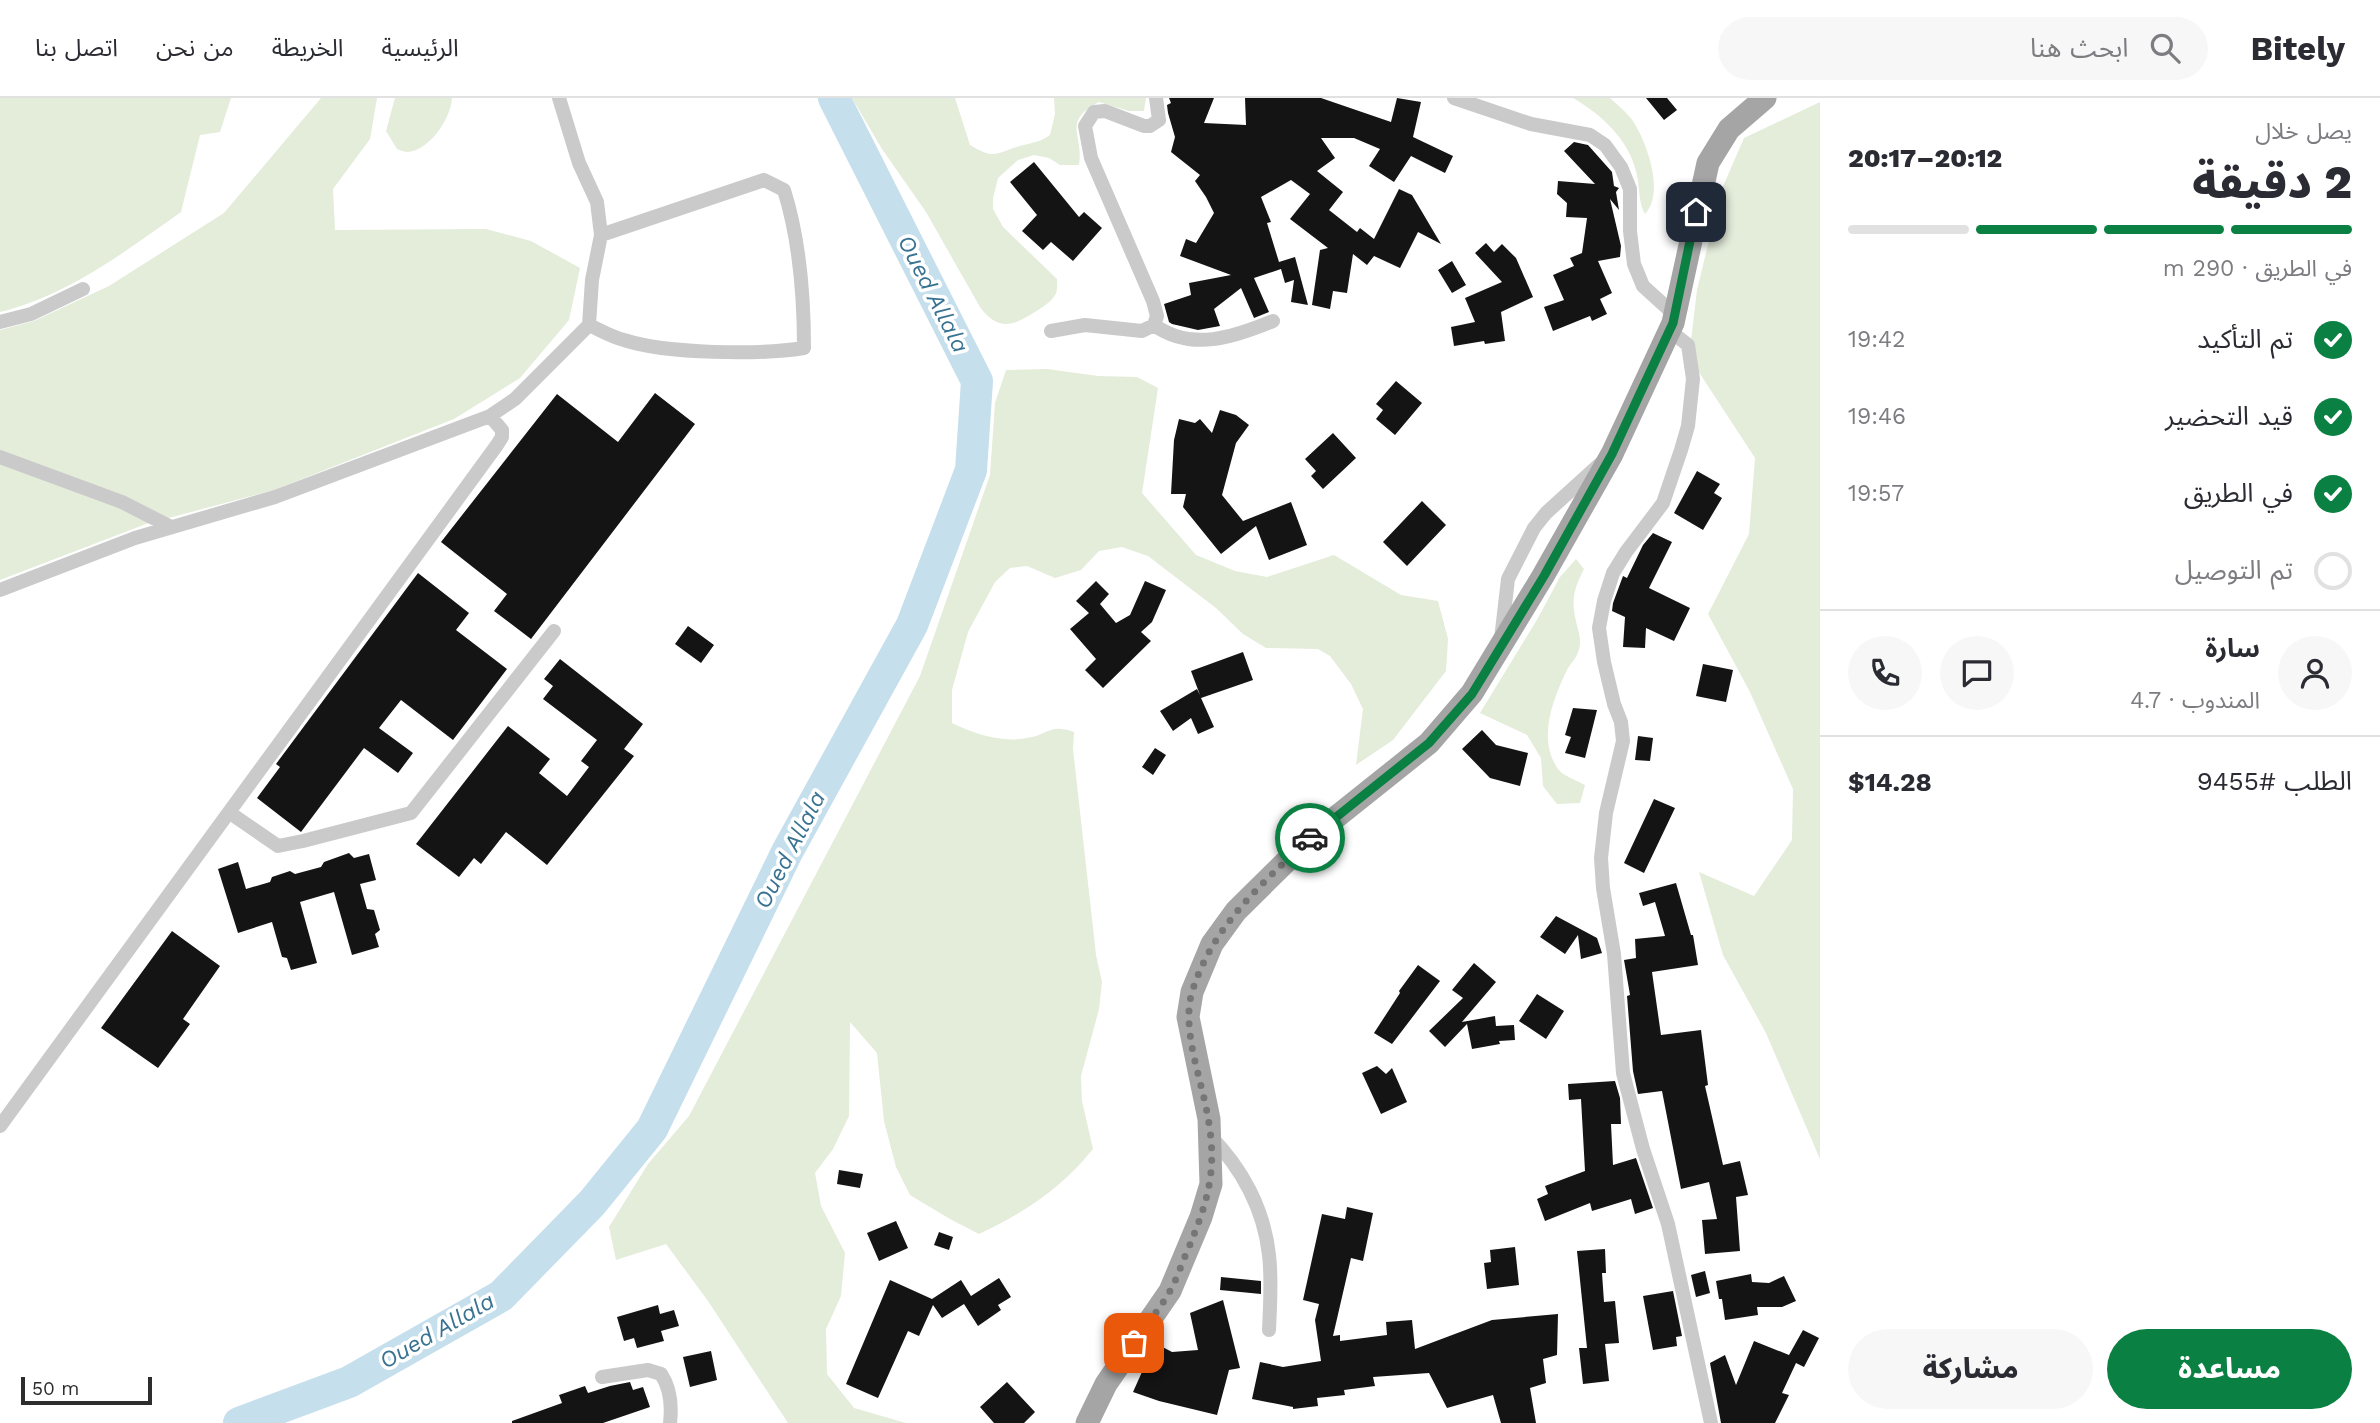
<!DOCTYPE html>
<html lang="ar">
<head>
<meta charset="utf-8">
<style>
  :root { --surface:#fff; --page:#f7f7f7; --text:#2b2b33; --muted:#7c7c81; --line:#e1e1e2; --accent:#0b8043 }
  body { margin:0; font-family:"Work Sans","Noto Sans Arabic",sans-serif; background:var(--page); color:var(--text); direction:rtl; height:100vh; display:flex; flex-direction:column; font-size:26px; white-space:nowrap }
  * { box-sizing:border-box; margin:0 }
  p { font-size:23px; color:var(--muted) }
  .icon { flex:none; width:38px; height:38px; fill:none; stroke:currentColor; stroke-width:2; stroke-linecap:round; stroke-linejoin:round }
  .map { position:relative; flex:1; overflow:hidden; direction:ltr }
  .sheet { display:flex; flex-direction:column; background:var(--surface); width:560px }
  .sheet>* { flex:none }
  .scale { position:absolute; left:21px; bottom:18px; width:131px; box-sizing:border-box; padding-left:7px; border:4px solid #2d2d2d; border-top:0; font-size:19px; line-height:24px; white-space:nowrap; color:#2d2d2d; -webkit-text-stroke:5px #fff; paint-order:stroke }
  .pin { position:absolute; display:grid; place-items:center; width:60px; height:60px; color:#fff; margin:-30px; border-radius:14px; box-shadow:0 4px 10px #0006 }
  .courier { position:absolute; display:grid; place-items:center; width:70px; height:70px; margin:-35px; border:5px solid #0b8043; border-radius:50%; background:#fff; color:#222; box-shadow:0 2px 9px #0007 }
  .head em { font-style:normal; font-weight:800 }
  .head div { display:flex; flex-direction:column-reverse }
  .head { display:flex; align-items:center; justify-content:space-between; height:119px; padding:0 28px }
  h1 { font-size:46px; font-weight:800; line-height:52px }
  .bar { display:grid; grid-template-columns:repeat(4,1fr); gap:10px 7px; align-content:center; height:84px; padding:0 28px }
  .bar i { height:9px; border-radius:5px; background:var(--line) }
  .bar .on { background:var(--accent) }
  .bar p { grid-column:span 4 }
  .line { display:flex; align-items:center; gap:18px; padding:0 28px; border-top:2px solid var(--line) }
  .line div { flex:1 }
  .round { display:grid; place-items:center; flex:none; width:74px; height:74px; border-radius:37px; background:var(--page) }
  ol { padding:0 28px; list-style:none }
  li { display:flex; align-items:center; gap:21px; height:77px }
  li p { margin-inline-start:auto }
  li .icon { padding:7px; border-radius:50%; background:var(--accent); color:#fff; stroke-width:4 }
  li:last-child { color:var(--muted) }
  li i { width:38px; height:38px; border:4px solid var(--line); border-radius:50% }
  .primary-button { display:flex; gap:14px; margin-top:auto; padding:14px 28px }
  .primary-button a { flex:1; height:80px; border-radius:42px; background:var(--accent); color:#fff; font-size:28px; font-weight:800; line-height:80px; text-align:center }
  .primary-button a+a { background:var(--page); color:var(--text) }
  header { display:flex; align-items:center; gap:42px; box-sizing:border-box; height:98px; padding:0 35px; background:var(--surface); border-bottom:2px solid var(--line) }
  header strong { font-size:33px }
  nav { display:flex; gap:38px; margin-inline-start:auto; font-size:24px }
  .search { width:490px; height:63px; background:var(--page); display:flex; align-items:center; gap:18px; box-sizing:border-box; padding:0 24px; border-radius:38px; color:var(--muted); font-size:26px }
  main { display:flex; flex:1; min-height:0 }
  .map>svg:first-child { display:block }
  .green { fill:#e4ecda }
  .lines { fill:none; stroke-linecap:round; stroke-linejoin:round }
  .river { stroke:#c5dfec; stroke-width:32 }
  .building { fill:#141414 }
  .street { stroke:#cacaca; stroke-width:14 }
  .primary { stroke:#a5a5a5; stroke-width:23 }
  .done { stroke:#767676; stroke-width:7; stroke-dasharray:0 12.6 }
  .route { stroke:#0b8043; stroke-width:9 }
  .labels { text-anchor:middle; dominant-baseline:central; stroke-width:7; stroke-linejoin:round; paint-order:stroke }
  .water-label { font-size:23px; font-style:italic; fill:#397392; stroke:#fff }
</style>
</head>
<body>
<header>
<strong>Bitely</strong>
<div class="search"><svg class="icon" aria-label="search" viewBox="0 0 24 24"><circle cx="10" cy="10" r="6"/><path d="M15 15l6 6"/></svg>ابحث هنا</div>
<nav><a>الرئيسية</a><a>الخريطة</a><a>من نحن</a><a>اتصل بنا</a></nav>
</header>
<main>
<section class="sheet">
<div class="head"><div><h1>2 دقيقة</h1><p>يصل خلال</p></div><em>20:12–20:17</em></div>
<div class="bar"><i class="on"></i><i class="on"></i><i class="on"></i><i></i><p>في الطريق · 290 m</p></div>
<ol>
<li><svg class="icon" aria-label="check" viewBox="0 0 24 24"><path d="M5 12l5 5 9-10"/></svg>تم التأكيد<p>19:42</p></li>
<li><svg class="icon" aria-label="check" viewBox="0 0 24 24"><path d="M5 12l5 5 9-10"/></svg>قيد التحضير<p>19:46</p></li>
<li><svg class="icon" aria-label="check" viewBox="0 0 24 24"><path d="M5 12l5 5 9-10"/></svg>في الطريق<p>19:57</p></li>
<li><i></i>تم التوصيل</li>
</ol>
<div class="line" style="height:126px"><a class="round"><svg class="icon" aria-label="person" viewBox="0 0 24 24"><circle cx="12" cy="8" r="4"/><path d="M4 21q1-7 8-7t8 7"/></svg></a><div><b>سارة</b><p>المندوب · 4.7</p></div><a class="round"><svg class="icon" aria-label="chat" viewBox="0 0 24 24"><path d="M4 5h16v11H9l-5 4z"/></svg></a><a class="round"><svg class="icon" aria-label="phone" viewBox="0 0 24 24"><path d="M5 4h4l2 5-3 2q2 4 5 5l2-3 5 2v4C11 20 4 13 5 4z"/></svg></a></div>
<div class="line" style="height:91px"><div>الطلب #9455</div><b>$14.28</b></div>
<div class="primary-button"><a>مساعدة</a><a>مشاركة</a></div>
</section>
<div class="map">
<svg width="1820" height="1325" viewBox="0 0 1820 1325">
  <rect width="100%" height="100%" fill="#fff"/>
  <!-- green -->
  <path class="green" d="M0 0H231L220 34 200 37 181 114C126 153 67 198 0 214Z
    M321 0H377L370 41 333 91 335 132 486 131 531 143 580 170 569 222 520 280 454 321 274 392 146 426 0 482V232L34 223 109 188 224 115Z
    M395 0H452C451 20 430 52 408 54 404 54 401 52 397 51L386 33Z
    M852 0H955L970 47C997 64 998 53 1024 47 1035 44 1040 44 1050 37L1055 16 1054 0H1146L1144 13H1129L1099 4C1061 24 1084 36 1079 67H1060L1049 60 1034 57 1018 62 998 80 993 100V111L1003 129 1057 181C1057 186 1058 193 1055 197 1051 204 1044 208 1038 212 1015 227 999 235 980 209L926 114 882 51Z
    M1573 0H1610C1618 7 1627 15 1633 23 1647 45 1665 95 1645 116 1638 105 1640 87 1636 73 1628 41 1601 16 1573 0Z
    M1820 4V1061L1766 935 1723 857 1699 774 1754 798 1792 742 1793 691 1750 594 1708 516 1749 436 1755 360 1689 259 1697 192 1721 93 1744 40Z
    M1047 271 1098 278 1137 279 1158 290 1142 395 1196 457 1235 473 1267 479 1334 457 1401 497 1438 503 1448 541 1446 573 1393 642 1356 667 1363 611 1351 586 1330 558 1318 551 1266 550 1243 536 1216 510 1148 458 1122 449 1099 453 1081 472 1055 480 1027 468 1010 470 995 484 968 534 952 592V625C974 636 1002 645 1027 640 1048 637 1050 625 1074 634L1073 651 1096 857 1102 884 1099 911 1081 978 1082 1003 1093 1051C1063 1089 1023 1116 979 1136L950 1121 910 1097 896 1069 884 1023 877 955 850 924 849 1018 833 1051 815 1075 821 1108 845 1155 841 1198 826 1231 827 1276 854 1310 906 1325H788L708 1203 666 1146 616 1162 609 1129 648 1066 689 1018 920 578 990 377 995 305 1006 272Z
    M1576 461 1584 471C1577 485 1572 496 1574 512 1575 527 1584 540 1578 554 1576 561 1570 566 1567 572 1553 601 1537 641 1558 671 1563 678 1578 683 1585 687L1580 705 1557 706 1543 688 1541 660 1527 637 1480 615 1538 520 1560 479Z"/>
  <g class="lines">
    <!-- river -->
    <path class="river" d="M239 1325 349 1284 501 1198 592 1105 652 1031 787 754 912 527 971 372 977 283 834 0"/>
  </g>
  <!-- building -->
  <path class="building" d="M1169 0H1214L1204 25 1246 27 1245 0H1321L1391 24 1397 0 1421 4 1413 39 1453 58 1445 75 1411 58 1394 84 1369 68 1380 51 1354 40H1321L1335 60 1317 73 1343 94 1329 112 1357 134 1360 130 1374 141 1399 91 1412 97 1441 146 1418 134 1400 170 1374 158 1367 167 1353 156 1347 195 1333 193 1330 211 1312 207 1320 152 1328 150 1290 121 1310 96 1291 82 1261 99 1271 124 1267 125 1279 164 1295 159 1308 207 1291 204 1294 182 1285 185 1281 171 1254 180 1269 214 1254 220 1241 190 1214 211 1220 228 1198 232 1172 226 1169 224 1164 206 1191 197 1189 185 1231 177 1180 158 1186 141 1196 145 1214 115 1206 99 1195 83 1200 77 1171 54 1175 39 1168 15 1167 7 1171 5Z
    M1646 0H1667L1677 12 1664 22Z
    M1574 44 1588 47 1612 74 1614 88 1619 90 1616 94 1619 112 1610 101 1621 148 1620 159 1598 163 1612 195 1600 201 1607 216 1592 223 1590 218 1553 233 1544 209 1564 202 1553 177 1574 168 1570 160 1582 155 1587 120 1566 119 1567 105 1557 96 1558 83 1595 86 1564 53Z
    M1034 64 1079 119 1084 114 1102 130 1073 163 1051 144 1043 152 1022 133 1037 117 1010 84Z
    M1486 145 1494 154 1502 146 1516 160 1533 199 1501 214 1505 243 1485 246 1484 243 1454 248 1451 229 1475 224 1465 200 1502 184 1475 155Z
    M1452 163 1466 187 1452 195 1438 172Z
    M1396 283 1422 305 1395 337 1376 321 1383 312 1376 306Z
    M655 295 695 326 531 541 494 513 507 496 441 444 557 296 618 344Z
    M1220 312 1236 317 1249 327 1236 345 1222 397 1243 423 1291 404 1307 447 1269 462 1256 428 1221 456 1183 409 1186 396H1171L1174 342 1179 321 1195 325 1200 321 1212 335Z
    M1333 335 1356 360 1323 391 1311 378 1316 373 1305 361Z
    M1697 373 1720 386 1714 395 1722 400 1703 432 1674 415Z
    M1422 403 1446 427 1407 468 1383 444Z
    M1653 435 1672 444 1649 490 1690 510 1674 543 1646 530 1645 550 1623 549 1625 519 1612 513 1613 505 1623 478 1627 480 1643 447Z
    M418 475 469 515 456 532 507 571 453 642 401 602 379 630 413 655 398 675 364 650 301 734 257 700 280 669 276 666Z
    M1096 483 1109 496 1100 506 1116 525 1130 517 1145 483 1166 492 1152 524 1141 534 1151 543 1103 590 1085 572 1096 561 1070 531 1089 515 1076 503Z
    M688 528 714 547 701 565 675 546Z
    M1243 554 1253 582 1201 600 1214 629 1198 636 1191 620 1173 633 1160 613 1197 591 1200 597 1191 573Z
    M560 561 643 626 624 651 634 658 547 767 506 734 481 766 474 760 459 779 416 746 508 628 550 661 539 675 567 698 589 669 581 663 597 642 543 601 553 588 544 581Z
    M1703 566 1733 572 1726 604 1696 598Z
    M1573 610 1597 612 1585 660 1565 655 1571 639 1565 637Z
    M1482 632 1496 647 1528 655 1520 688 1490 680 1462 651Z
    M1638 638 1653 640 1650 663 1635 662Z
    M1155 650 1166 657 1153 677 1142 669Z
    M1654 701 1675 710 1644 775 1624 765Z
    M349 755 354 760 369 756 376 782 360 786 367 811 374 812 380 832 375 836 379 849 352 857 334 794 300 804 317 865 291 872 287 860 282 859 272 824 238 835 218 771 238 764 246 791 270 784 272 779 290 773 295 776 321 769 324 764Z
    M1676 785 1691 837H1693L1698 867 1652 874 1661 937 1701 932 1708 987 1705 988 1723 1067 1740 1063 1748 1097 1736 1099 1740 1153 1705 1156 1702 1122 1717 1121 1709 1084 1681 1091 1662 993 1638 996 1633 973 1627 898 1630 897 1624 862 1636 860 1635 841 1665 838 1655 804 1643 808 1639 795Z
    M1556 818 1597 840 1602 855 1581 861 1578 837 1565 856 1540 839Z
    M172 833 220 868 183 921 190 926 158 970 101 930Z
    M1474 865 1496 884 1462 924 1495 918 1496 928 1514 927 1515 942 1499 943 1500 946 1472 951 1467 926 1445 949 1429 933 1463 900 1452 892Z
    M1418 867 1440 883 1392 946 1374 935 1400 895 1399 893Z
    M1537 896 1564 913 1546 941 1519 923Z
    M1377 968 1386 976 1392 970 1407 1004 1381 1016 1362 975Z
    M1615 983 1620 1000 1621 1026H1611L1613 1067 1636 1060 1653 1110 1635 1116 1631 1101 1592 1113 1590 1105 1545 1123 1537 1101 1548 1096 1545 1088 1585 1073 1581 1001 1569 1002 1568 986Z
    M839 1072 863 1076 860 1090 837 1086Z
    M1347 1109 1373 1115 1363 1163 1351 1160 1333 1238 1340 1237V1243L1387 1237 1386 1224 1412 1222 1415 1251 1492 1222 1558 1216 1557 1257 1543 1261 1546 1285 1530 1290 1536 1325H1501L1493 1297 1447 1310 1429 1275 1373 1279 1375 1288 1344 1292 1345 1297 1317 1300 1318 1308 1293 1311V1309L1252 1301 1260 1264 1283 1269 1321 1263 1315 1222 1319 1206 1303 1202 1322 1116 1345 1121Z
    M896 1123 908 1150 879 1163 867 1135Z
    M939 1134 953 1139 949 1152 934 1147Z
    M1515 1149 1519 1187 1487 1191 1484 1165 1491 1164 1490 1152Z
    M1605 1151 1606 1175H1602L1604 1204 1615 1203 1619 1245 1605 1246 1609 1283 1583 1286 1579 1250H1587L1577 1153Z
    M1705 1173 1710 1195 1696 1199 1691 1177Z
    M1751 1176 1752 1184 1769 1185 1784 1178 1796 1203 1782 1209H1757L1758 1217 1725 1222 1722 1201H1719L1716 1183Z
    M1221 1179 1261 1183V1196L1220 1192Z
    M999 1180 1011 1199 998 1207 1001 1212 978 1228 964 1206 942 1220 933 1207 919 1238 908 1233 878 1300 846 1286 890 1182 932 1201 961 1182 971 1198Z
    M1673 1193 1682 1238 1676 1239 1677 1248 1653 1252 1643 1198Z
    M1223 1202 1240 1270 1229 1272 1217 1317 1159 1303 1133 1294 1155 1245 1172 1254 1198 1252 1190 1215Z
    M658 1207 660 1216 674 1212 679 1228 661 1233 664 1243 637 1250 634 1240 624 1243 617 1219Z
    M1803 1232 1819 1240 1804 1269 1796 1265 1782 1295 1789 1297 1775 1325H1721L1710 1265 1725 1257 1736 1287 1754 1243 1789 1257Z
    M711 1253 717 1282 690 1289 683 1259Z
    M630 1284 633 1292 643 1289 650 1309 603 1325H512V1323L562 1305 559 1297 585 1288 588 1295 610 1288Z
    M1007 1284 1035 1314 1024 1325H994L980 1309Z"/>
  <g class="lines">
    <!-- street -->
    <path class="street" d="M1454 0 1531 26 1590 37 1605 47 1621 69 1630 91V133L1634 166 1643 188 1675 217
      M0 224 31 216 83 191
      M589 227C600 232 612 239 624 242 667 256 760 257 804 250 804 196 800 143 784 92L764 82 601 137
      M1154 227C1192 254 1234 239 1273 223
      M1669 232 1688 247 1693 281 1688 328 1681 352 1663 405 1626 454 1613 475 1604 503 1599 530 1604 564 1614 606 1621 624 1623 643 1606 715 1601 760 1603 790 1614 856 1623 975 1643 1051 1668 1126 1711 1325
      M1051 233 1085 227 1142 233 1154 227 1157 218 1153 203 1091 60 1085 28 1094 14 1105 13 1144 28H1150L1159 22 1156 0
      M0 359 122 404 169 428
      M0 492 135 440 275 399 490 318 515 301 589 227 592 182 601 137 597 104 579 65 559 0
      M1501 541 1508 481 1534 430 1546 415 1600 366
      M230 715 278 748 303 743 411 715 554 533
      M0 1028 497 347 502 339V332L490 318
      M1210 1038C1242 1070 1264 1111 1269 1157 1272 1181 1270 1208 1269 1232
      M602 1279 648 1272 661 1276C671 1291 672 1308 670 1325"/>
    <!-- primary -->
    <path class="primary" d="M1087 1325 1106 1286 1170 1193 1201 1119 1211 1086 1209 1021 1188 919 1192 894 1212 846 1236 813 1310 740 1429 645 1472 595 1543 478 1612 356 1673 225 1708 65 1729 31 1765 0"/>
  </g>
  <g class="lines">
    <!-- done -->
    <path class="done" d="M1134 1245C1145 1228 1160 1211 1170 1193 1177 1181 1181 1167 1187 1154 1207 1105 1218 1074 1208 1020 1202 982 1181 932 1192 894 1213 827 1261 787 1310 740"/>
    <!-- route -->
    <path class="route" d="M1310 740 1429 645 1472 596 1544 478 1612 356 1637 302 1673 225 1696 114"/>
  </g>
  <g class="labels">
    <!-- water labels -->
    <g class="water-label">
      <text transform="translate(933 196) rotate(63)">Oued Allala</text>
      <text transform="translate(790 752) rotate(-63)">Oued Allala</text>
      <text transform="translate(437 1233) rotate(-30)">Oued Allala</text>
    </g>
  </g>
</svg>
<div class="scale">50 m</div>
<div class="pin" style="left:1134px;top:1245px;background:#ea580c"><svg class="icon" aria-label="bag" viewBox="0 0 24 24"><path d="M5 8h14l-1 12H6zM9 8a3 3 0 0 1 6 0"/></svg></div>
<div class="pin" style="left:1696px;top:114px;background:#1f2937"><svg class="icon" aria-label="home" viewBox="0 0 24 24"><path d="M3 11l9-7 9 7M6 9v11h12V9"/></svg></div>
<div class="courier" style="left:1310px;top:740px"><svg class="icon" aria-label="car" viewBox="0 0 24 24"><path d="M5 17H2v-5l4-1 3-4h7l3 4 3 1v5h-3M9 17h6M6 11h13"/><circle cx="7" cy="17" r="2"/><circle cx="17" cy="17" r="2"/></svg></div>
</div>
</main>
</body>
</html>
